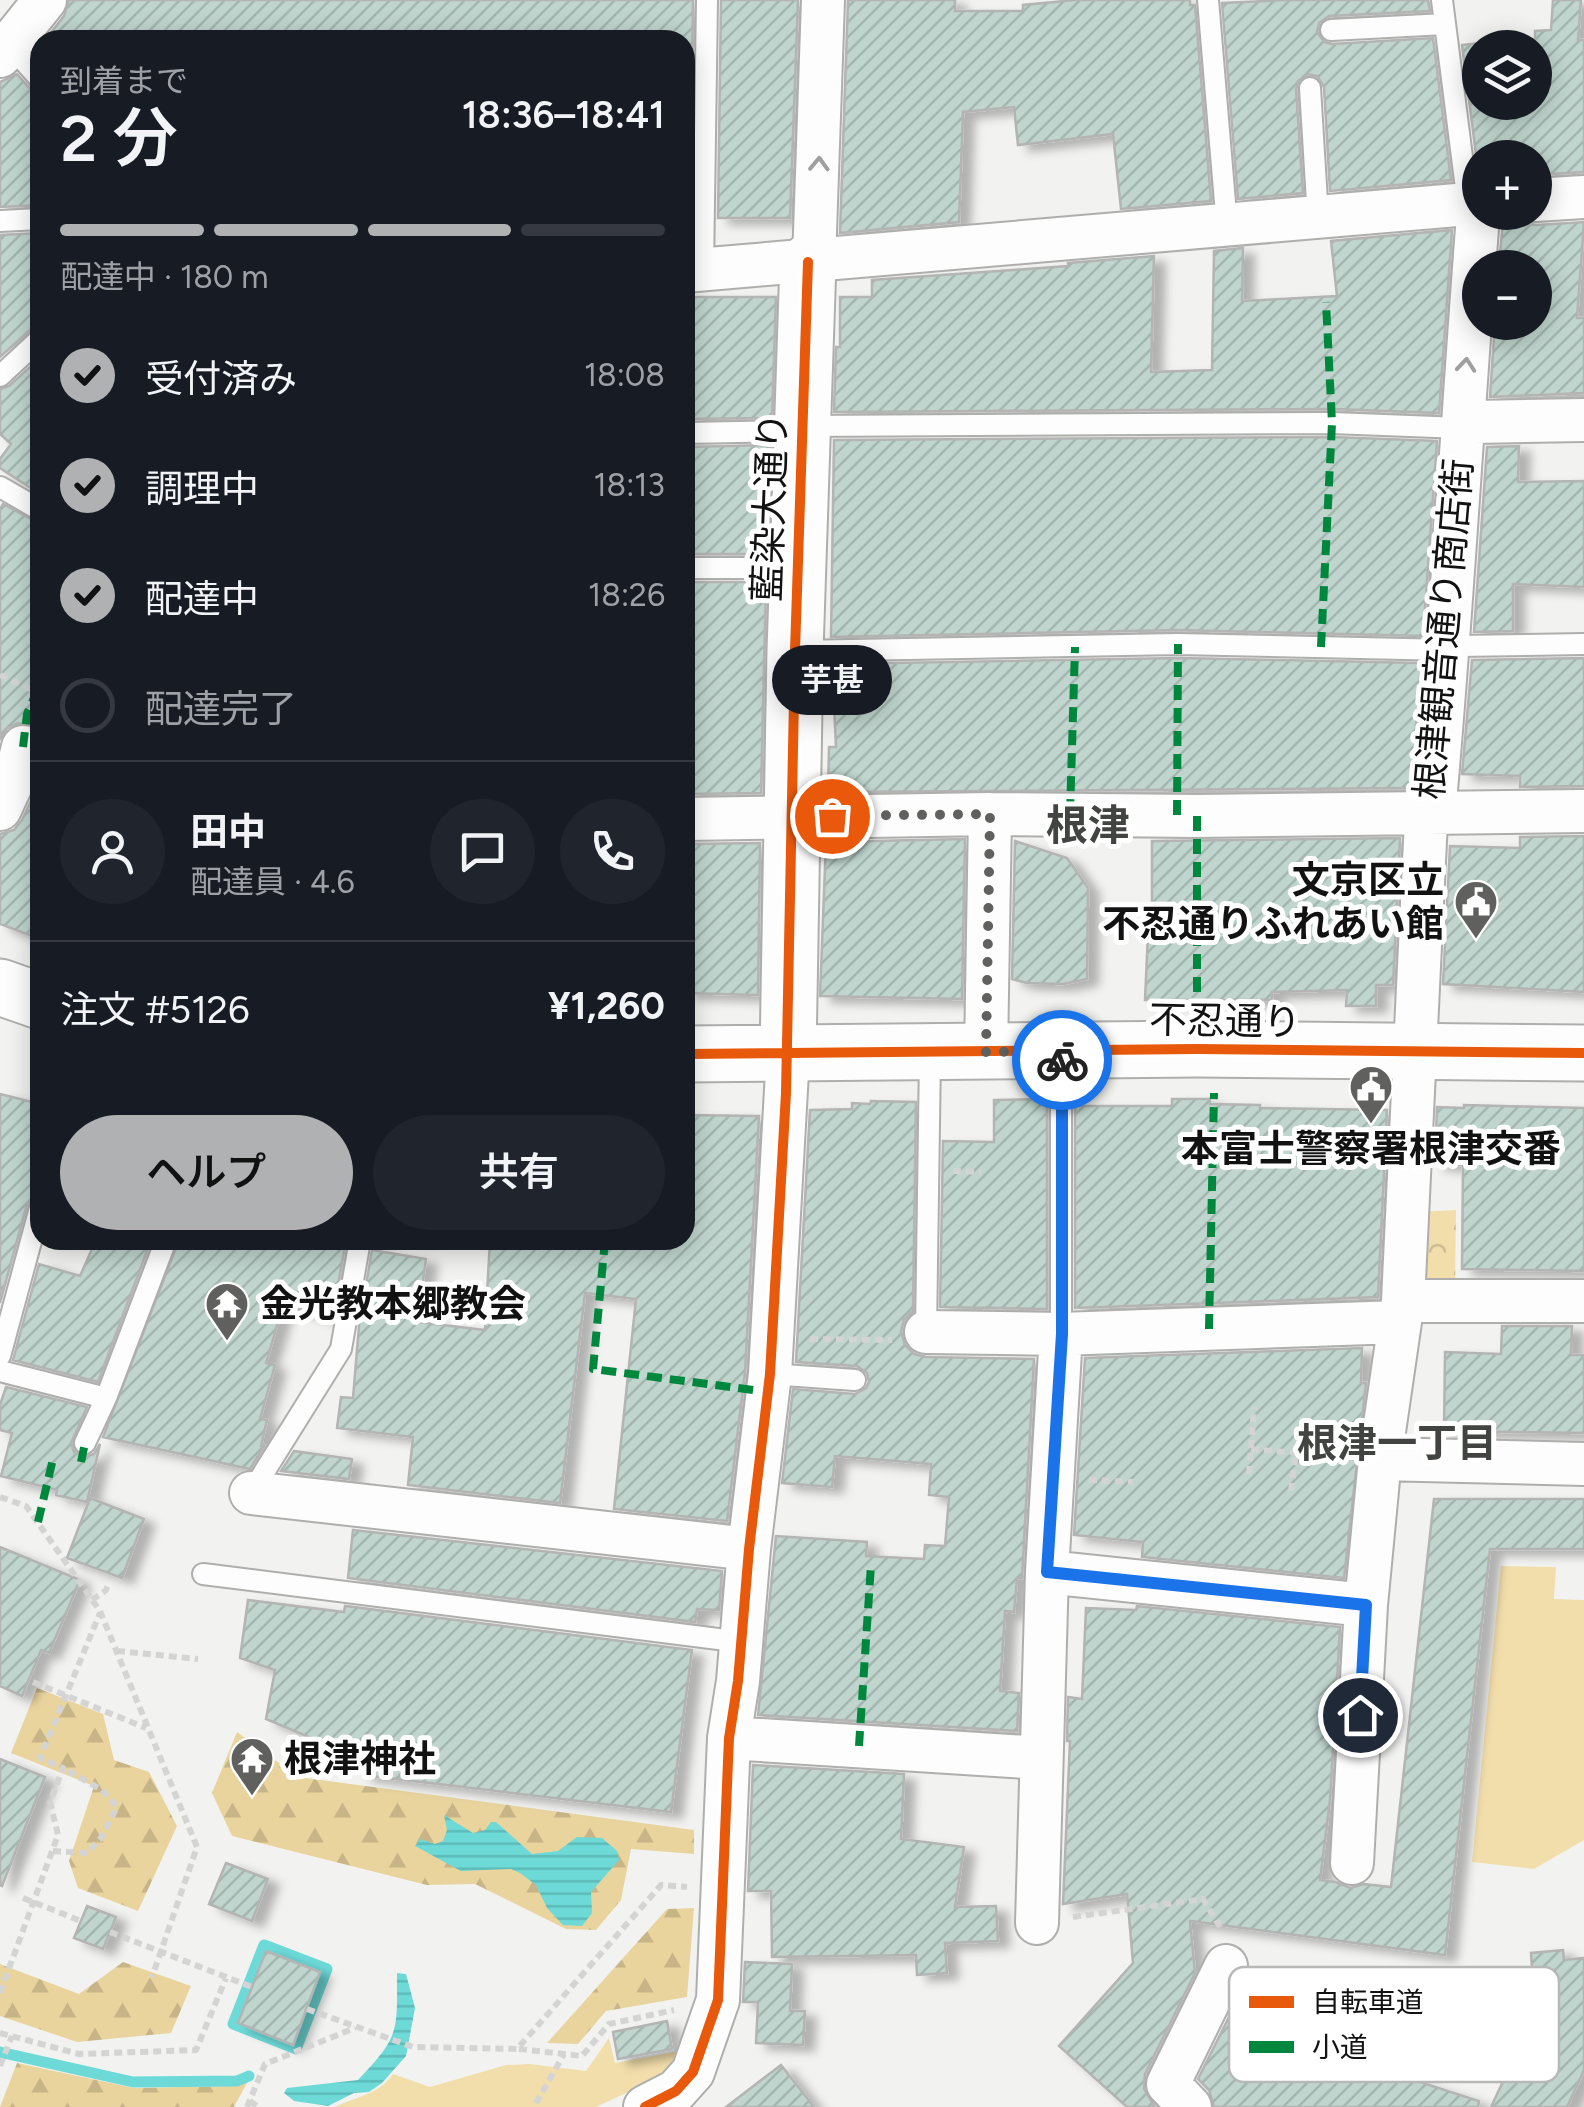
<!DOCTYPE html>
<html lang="ja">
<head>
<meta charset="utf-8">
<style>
  :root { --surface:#171b24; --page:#20242c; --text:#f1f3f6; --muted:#9ea1a6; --line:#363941; --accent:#b0b1b2 }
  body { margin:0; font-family:Figtree,"Noto Sans JP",sans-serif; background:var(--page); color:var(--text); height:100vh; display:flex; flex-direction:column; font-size:38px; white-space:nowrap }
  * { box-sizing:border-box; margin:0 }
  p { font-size:32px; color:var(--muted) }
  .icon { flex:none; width:55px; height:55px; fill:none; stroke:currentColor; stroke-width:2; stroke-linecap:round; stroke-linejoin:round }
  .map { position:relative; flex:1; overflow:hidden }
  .sheet { position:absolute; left:30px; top:30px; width:665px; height:1220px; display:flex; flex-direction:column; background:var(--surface); border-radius:30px; box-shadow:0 5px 25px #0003 }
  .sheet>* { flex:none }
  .tools { position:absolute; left:1462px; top:30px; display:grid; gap:20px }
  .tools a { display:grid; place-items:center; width:90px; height:90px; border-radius:50%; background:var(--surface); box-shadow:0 5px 25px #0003; font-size:50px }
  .pin { position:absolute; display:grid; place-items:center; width:85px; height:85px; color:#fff; margin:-42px; border:5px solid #fff; border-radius:50%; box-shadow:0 2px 10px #0007 }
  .courier { position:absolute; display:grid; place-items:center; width:100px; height:100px; margin:-50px; border:8px solid #1a73e8; border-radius:50%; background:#fff; color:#222; box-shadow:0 2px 12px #0007 }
  .bubble { position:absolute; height:70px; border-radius:35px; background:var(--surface); box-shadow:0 5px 25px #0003; font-size:32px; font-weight:600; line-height:70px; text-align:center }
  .summary em { font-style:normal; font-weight:600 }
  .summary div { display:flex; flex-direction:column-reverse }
  .summary { display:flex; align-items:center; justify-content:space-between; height:170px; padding:0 30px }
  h1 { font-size:65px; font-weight:600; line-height:75px }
  .bar { display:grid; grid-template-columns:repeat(4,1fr); gap:15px 10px; align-content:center; height:120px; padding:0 30px }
  .bar i { height:12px; border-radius:8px; background:var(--line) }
  .bar .on { background:var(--accent) }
  .bar p { grid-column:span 4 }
  .line { display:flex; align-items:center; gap:25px; padding:0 30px; border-top:2px solid var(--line) }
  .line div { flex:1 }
  .round { display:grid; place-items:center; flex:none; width:105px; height:105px; border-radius:52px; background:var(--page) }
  ol { padding:0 30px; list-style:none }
  li { display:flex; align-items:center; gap:30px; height:110px }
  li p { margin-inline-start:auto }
  li .icon { padding:10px; border-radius:50%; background:var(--accent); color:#111; stroke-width:4 }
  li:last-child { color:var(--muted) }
  li i { width:55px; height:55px; border:5px solid var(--line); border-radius:50% }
  .primary-button { display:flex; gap:20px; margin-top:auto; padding:20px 30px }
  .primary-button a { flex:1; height:115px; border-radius:60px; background:var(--accent); color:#111; font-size:40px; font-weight:600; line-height:115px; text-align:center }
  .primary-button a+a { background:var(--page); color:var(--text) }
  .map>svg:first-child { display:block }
  .green { fill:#f2deab }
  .forest { fill:url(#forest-firs) }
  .park { fill:url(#park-crowns) }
  .water { fill:url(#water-rules) }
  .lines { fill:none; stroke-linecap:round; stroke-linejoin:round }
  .stream { stroke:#6ddad8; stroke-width:11 }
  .building { fill:url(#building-hatch); stroke:#b3b4b3; stroke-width:2.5; filter:url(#shadow) }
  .lane-casing { stroke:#aeafad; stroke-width:24 }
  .street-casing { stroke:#aeafad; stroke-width:46 }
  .secondary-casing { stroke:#aeafad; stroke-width:59 }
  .path { stroke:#d3d4d3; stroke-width:6; stroke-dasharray:8 5; stroke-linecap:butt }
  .lane { stroke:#fdfdfd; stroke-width:20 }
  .street { stroke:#fdfdfd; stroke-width:42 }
  .secondary { stroke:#fdfdfd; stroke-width:55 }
  .quiet { stroke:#00873e; stroke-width:8; stroke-dasharray:15 8; stroke-linecap:butt }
  .cycleway-casing { stroke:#fff; stroke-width:16 }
  .cycleway { stroke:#e8590c; stroke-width:10 }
  .oneway { stroke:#9f9f9f }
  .done { stroke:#60615f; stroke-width:10; stroke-dasharray:0 18 }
  .route { stroke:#1a73e8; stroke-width:12 }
  .labels { text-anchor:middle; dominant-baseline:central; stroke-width:10; stroke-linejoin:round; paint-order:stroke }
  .street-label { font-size:38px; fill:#111211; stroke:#fff }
  .poi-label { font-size:38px; font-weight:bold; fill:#111211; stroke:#fff; text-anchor:start }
  .neighbourhood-label { font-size:40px; font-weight:bold; fill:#424441; stroke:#fff }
  .quarter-label { font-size:42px; font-weight:bold; fill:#424441; stroke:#fff }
  .key { fill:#fff; stroke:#b8b8b8; stroke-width:2.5 }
  .key-label { font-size:28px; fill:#111211 }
</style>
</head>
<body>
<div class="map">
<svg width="1584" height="2107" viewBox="0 0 1584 2107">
  <defs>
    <pattern id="forest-firs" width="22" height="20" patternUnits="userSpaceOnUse" patternTransform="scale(2.5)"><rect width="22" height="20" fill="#e9d49e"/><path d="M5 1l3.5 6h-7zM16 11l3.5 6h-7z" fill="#c7b587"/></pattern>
    <pattern id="park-crowns" width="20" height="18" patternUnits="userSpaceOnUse" patternTransform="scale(2.5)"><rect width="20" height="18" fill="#f2deab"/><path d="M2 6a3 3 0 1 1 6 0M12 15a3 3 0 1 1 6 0" fill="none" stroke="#cebd92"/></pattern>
    <pattern id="water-rules" width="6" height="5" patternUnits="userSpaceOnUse" patternTransform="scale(2.5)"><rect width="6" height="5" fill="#6ddad8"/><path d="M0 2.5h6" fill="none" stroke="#5dbab8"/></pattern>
    <pattern id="building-hatch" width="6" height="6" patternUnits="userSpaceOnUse" patternTransform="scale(2.5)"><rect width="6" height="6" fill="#bfd5cd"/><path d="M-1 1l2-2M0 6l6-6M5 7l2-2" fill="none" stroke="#a3b6af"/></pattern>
    <filter id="shadow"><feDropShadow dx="11" dy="6" stdDeviation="5" flood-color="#0004"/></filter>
  </defs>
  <rect width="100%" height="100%" fill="#f2f3f1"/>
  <!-- green -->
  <path class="green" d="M1501 1566 1556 1567 1554 1599 1584 1600V1840L1534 1869 1472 1862Z
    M609 2038 615 2063 685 2050 673 2071 596 2107H335C357 2096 378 2095 393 2074L430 2087 506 2065 530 2064 586 2071Z"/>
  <!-- forest -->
  <path class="forest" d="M37 1688 103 1714 114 1760 149 1772 177 1826 138 1911 78 1888 69 1861 94 1786 11 1753Z
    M237 1732 298 1777 694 1830V1854L631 1849 621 1900 596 1930 566 1929 475 1884 427 1885 232 1836 212 1793Z
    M694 1908 687 1997 606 2011 578 2044 547 2043 667 1909Z
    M123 1962 191 1986 171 2033 77 2042 0 2016V1964L79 1994Z
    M17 2063 134 2088 237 2086 248 2081 234 2107H0Z"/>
  <!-- park -->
  <path class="park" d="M1456 1210 1455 1292 1414 1291 1417 1212Z"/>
  <!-- water -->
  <path class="water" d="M444 1815 473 1833 485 1830 491 1822H496L532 1854 558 1851 577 1837 602 1838 617 1851 619 1860 591 1892 592 1913 582 1926 563 1925 547 1908 536 1885 520 1873 511 1869 461 1871 415 1846 420 1839 435 1844 443 1841 447 1830Z
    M397 1973 406 1974 415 2008 406 2056 382 2083 369 2092 354 2093 328 2106 294 2101 284 2093 287 2088 358 2080C400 2036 397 2032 397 1973Z"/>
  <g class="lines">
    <!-- stream -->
    <path class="stream" d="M264 1945 327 1969 296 2049 233 2024Z
      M0 2052 133 2082 237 2081 249 2076"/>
  </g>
  <!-- building -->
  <path class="building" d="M69 0H693L691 146H685V40H319V32L211 40H45L64 16Z
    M721 0H798L790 218H718Z
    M848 0H955V11H1023V5L1075 0H1190V5H1195L1211 201 1121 209 1113 134 1018 145 1014 107 963 112 959 222 840 233Z
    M1285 0H1428L1430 11 1329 16 1319 23 1317 32 1324 42 1332 44 1433 38 1451 180 1330 191 1324 87 1317 76 1308 74 1298 81 1296 89 1303 193 1238 199 1222 3Z
    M1553 0H1581L1578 40H1584V172L1535 175V158H1480L1479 178 1462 45 1480 43V102H1535V31L1551 30Z
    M17 74 30 89 40 92V205L0 207V82Z
    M1503 221 1537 225 1584 222 1577 318H1584V393L1490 397 1495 322H1535V267L1499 265Z
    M1452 230 1439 413 1333 409 834 412 836 347H840V297H872V280L1068 266V263L1154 256 1151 372 1212 370 1214 251 1243 248 1242 301 1337 296 1331 241Z
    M40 233V326L31 329 0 357V235Z
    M685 297H776L772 418 685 419Z
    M40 358V494L0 468V459L11 444 0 434V389L9 386Z
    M1332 437 1437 441 1423 636 1178 630 831 637 834 440Z
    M771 445 769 490H765V554H685V447Z
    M1519 446 1518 482 1584 481V587L1513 584V631L1474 632 1487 447Z
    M3 504 40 524V727L18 723 7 728 0 739V509Z
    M685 582H766L761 793 685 794Z
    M1178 658 1421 663 1411 788 828 792 829 747H836L832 664Z
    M1584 658V786L1520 787V776L1462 774 1472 660Z
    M40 782V834L31 855 40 859V939L0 924V834L14 830 22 820Z
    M1584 836V992L1443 984 1450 846 1520 848V837Z
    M1400 838 1393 985H1376V1006H1346L1347 990 1272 992V1000H1145L1149 911H1152V841Z
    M965 839 962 999 820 996 826 842Z
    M1015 841 1067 858 1088 888 1087 979 1063 984 1027 983 1012 979Z
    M760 843 758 995 685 993V844Z
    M0 1094 40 1104V1174L34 1196 27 1204 0 1303Z
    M1047 1099V1309L940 1307 943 1141 994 1142V1100Z
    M1172 1099H1210V1104L1260 1105V1108L1387 1110 1378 1297 1075 1308V1106H1172Z
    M871 1101 916 1102 913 1311 904 1320 901 1331 905 1345 914 1354 926 1357 1034 1359 1022 1578H1017L1014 1612 1005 1611 1000 1691 1019 1693 1017 1731 758 1715 776 1536 867 1542 866 1556 924 1559 925 1545 945 1546 949 1497 929 1495 931 1464 835 1456 832 1487 782 1483 793 1389 855 1394 866 1388 869 1382 867 1373 857 1366 796 1362 810 1110 852 1109V1103L870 1104Z
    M1464 1105 1584 1108V1271L1462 1269 1463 1165 1435 1164 1437 1107 1464 1108Z
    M685 1115 759 1116 745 1372 727 1521 614 1509 636 1299 585 1293 560 1503 408 1485 413 1437 337 1428 341 1397 353 1398 359 1326 372 1250 426 1259 417 1322 485 1330 490 1240H685Z
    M96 1240H151L98 1382 13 1360 39 1264 80 1276Z
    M179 1240H346L332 1318 283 1305 266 1363 275 1365 260 1419 267 1420 261 1446H264L250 1469 103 1437Z
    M1502 1326H1572L1571 1355H1584V1433L1444 1431 1445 1352 1501 1354Z
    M1362 1348 1361 1383H1366L1344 1578 1142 1557 1143 1542 1074 1535 1085 1358Z
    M6 1387 87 1407 71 1443 74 1452 85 1457 94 1454 100 1444 87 1502 56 1495 57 1490 1 1476 12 1433 0 1430V1405Z
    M294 1451 352 1459 349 1479 281 1471Z
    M90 1498 144 1519 122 1578 67 1558Z
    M1434 1499H1584V1549H1490L1445 1955 1190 1921 1195 1973 1145 2074 1144 2089 1155 2107H1127L1059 2046 1133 1963 1127 1894 1063 1904 1070 1741H1067L1068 1697 1082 1699 1086 1608 1136 1610 1137 1606 1340 1627 1330 1800 1320 1880 1336 1882 1350 1888 1364 1884 1391 1887Z
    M353 1530 722 1571 719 1610 697 1609 695 1622 348 1578Z
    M0 1547 80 1580 49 1653 41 1650 22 1696 0 1686Z
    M248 1600 344 1612 345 1606 692 1650 671 1812 363 1775 358 1758 266 1719 275 1670 240 1658Z
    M0 1759 45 1777 2 1886 0 1885Z
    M753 1765 904 1774 901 1839 964 1847 955 1907 996 1906 998 1941 945 1943 947 1973 917 1975 916 1955 772 1957 771 1891H748Z
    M226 1863 268 1879 252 1921 209 1904Z
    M87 1906 116 1917 103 1949 74 1938Z
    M1563 1950 1564 1960 1584 1958V2070L1567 2107H1491L1515 2056 1520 2016 1536 1988 1526 1982 1532 1969 1531 1953Z
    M266 1951 320 1972 293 2045 238 2023Z
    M745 1962 792 1964 790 2011H805L803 2045 756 2043 758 2002H743Z
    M1229 2017 1276 2040 1283 2022 1362 2051 1363 2046 1403 2059 1398 2075 1479 2101 1478 2107H1214L1209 2090 1198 2079Z
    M667 2021 672 2049 618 2059 613 2032Z
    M781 2065 814 2107H726Z"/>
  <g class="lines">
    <defs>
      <path id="lane" d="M1208 0 1227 226
        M1442 0 1468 204
        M1331 30 1445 24
        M8 43 40 79
        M1310 88 1318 218
        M0 221 40 219
        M703 270 707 0
        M0 376 40 339
        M803 426 1332 423 1461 428
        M685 433 798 431
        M0 487 40 510
        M685 568H797
        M797 651 1178 644 1449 650 1457 646 1584 644
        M926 1332 930 1055
        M1061 1334V1051
        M0 1356 40 1208
        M0 1371 106 1398
        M770 1374 855 1380
        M85 1443 106 1398 166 1240
        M251 1493 341 1349 360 1240
        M203 1574 742 1642"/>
      <path id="street" d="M0 56 45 0
        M1535 200 1584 197
        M814 261 823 0
        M685 271 1480 203
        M1461 428 1475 422 1584 420
        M0 809 17 772 23 747 40 755
        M685 819 990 814 1197 816 1584 811
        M986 1053 990 814
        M1403 1301H1584
        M926 1332 1061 1334 1399 1322
        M1380 1459 1584 1464
        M251 1493 749 1549
        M1047 1572 1366 1605
        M729 1738 1041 1758
        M1352 1863 1366 1605 1380 1459 1403 1301 1426 820 1435 801C1453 602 1463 403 1479 203
        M1037 1923 1047 1572 1061 1334
        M645 2107 676 2091 693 2072 718 2000 729 1738 738 1681 749 1549 770 1374 788 1054
        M1190 2107 1168 2084 1226 1966"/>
      <path id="secondary" d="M0 987 40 1001
        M685 1054 1197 1049 1584 1053
        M788 1054 795 651 808 262"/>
    </defs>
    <!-- lane casing -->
    <use href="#lane" class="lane-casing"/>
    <!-- street casing -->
    <use href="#street" class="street-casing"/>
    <!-- secondary casing -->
    <use href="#secondary" class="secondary-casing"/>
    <!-- path -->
    <path class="path" d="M0 675 37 692
      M953 1171 981 1172
      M810 1339 892 1340
      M1251 1449 1344 1457
      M1249 1474 1254 1407
      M1089 1480 1133 1482
      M1291 1491 1296 1453
      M0 1497 26 1506 100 1611 197 1847 152 1977
      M92 1600 106 1590 109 1582
      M117 1651 198 1659
      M33 1682 146 1728
      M53 1851 87 1853 101 1838 117 1807 102 1790 63 1768
      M23 1898 81 1921
      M1073 1917 1203 1899 1222 1930
      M110 1932 252 1987
      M0 1993 58 1835 50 1802 63 1768 40 1758 100 1613
      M307 2009 413 2047 517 2049 661 1885 687 1887
      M0 2033 79 2054 196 2050 226 1978
      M519 2049 582 2056 609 2024 674 2010
      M0 2066 12 2036
      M250 2101 258 2107
      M536 2103 564 2054
      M247 2107 265 2064 355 2028"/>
    <!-- lane -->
    <use href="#lane" class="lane"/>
    <!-- street -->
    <use href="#street" class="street"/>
    <!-- secondary -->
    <use href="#secondary" class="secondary"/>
    <!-- quiet -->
    <path class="quiet" d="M1321 647 1332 423 1326 302
      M23 747 27 714 40 684
      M1070 814 1075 647
      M1177 815 1178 644
      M1197 816V1049
      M605 1240 593 1369 768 1392
      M1209 1329 1214 1093
      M81 1462 85 1443
      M38 1522 53 1459
      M859 1746 871 1565"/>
    <defs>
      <path id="cycleway" d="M685 1054 1197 1049 1584 1053
        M645 2107 676 2091 693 2072 718 2000 729 1738 738 1681 749 1549 770 1374 786 1093 795 651 808 262"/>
    </defs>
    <!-- cycleway casing -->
    <use href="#cycleway" class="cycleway-casing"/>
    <!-- cycleway -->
    <use href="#cycleway" class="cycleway"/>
  </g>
  <!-- one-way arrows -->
  <defs><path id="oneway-chevron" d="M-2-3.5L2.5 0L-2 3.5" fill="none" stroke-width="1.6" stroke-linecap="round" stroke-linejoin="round" transform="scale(2.5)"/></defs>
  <g class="oneway">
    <use href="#oneway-chevron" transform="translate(819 164) rotate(-88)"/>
    <use href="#oneway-chevron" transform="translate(1466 365) rotate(-85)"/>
  </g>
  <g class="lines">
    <!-- done -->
    <path class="done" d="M832 816 990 814 986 1052 1062 1051V1060"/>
    <!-- route -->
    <path class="route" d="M1062 1060V1334L1047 1572 1366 1605 1360 1715"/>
  </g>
  <!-- icons -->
  <defs>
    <symbol id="civic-pin" viewBox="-11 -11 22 30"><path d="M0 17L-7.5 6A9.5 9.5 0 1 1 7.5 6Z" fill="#60615f" stroke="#fff"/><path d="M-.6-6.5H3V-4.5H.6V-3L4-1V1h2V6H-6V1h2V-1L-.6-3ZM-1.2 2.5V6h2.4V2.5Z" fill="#fff"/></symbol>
    <symbol id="temple-pin" viewBox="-11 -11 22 30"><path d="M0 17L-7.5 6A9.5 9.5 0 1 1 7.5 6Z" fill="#60615f" stroke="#fff"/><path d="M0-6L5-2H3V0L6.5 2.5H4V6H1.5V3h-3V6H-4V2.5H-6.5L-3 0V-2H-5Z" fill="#fff"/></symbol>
  </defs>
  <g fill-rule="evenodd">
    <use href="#civic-pin" x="1451" y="877" width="50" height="68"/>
    <use href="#civic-pin" x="1346" y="1062" width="50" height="68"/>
    <use href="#temple-pin" x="202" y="1279" width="50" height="68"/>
    <use href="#temple-pin" x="227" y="1734" width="50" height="68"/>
  </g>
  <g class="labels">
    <!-- street labels -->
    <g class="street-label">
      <text transform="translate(770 507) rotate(-88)">藍染大通り</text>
      <text transform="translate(1444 629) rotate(-85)">根津観音通り商店街</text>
      <text transform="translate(1225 1021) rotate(1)">不忍通り</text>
    </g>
    <!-- poi labels -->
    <g class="poi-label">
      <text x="1444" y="880" text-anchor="end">文京区立<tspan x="1444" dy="44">不忍通りふれあい館</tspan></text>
      <text x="1371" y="1149" text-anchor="middle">本富士警察署根津交番</text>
      <text x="260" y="1304">金光教本郷教会</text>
      <text x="284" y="1759">根津神社</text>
    </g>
    <!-- neighbourhood labels -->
    <g class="neighbourhood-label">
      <text x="1397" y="1443">根津一丁目</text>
    </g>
    <!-- quarter labels -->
    <g class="quarter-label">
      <text x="1088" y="825">根津</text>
    </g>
  </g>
  <!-- legend -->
  <rect x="1229" y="1967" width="330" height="115" rx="15" class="key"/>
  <rect x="1249" y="1996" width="45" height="12" fill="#e8590c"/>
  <rect x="1249" y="2041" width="45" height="12" fill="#00873e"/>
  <g class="key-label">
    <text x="1312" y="2012">自転車道</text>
    <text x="1312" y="2057">小道</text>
  </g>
</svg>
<div class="tools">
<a><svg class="icon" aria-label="layers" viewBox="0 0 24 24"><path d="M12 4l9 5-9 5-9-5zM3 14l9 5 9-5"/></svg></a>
<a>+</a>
<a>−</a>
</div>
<div class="pin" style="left:832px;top:816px;background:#ea580c"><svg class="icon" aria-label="bag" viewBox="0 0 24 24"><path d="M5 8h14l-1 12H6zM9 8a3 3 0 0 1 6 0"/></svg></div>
<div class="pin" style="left:1360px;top:1715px;background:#1f2937"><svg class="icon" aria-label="home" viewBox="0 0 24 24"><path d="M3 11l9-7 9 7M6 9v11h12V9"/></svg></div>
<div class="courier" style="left:1062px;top:1060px"><svg class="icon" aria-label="bike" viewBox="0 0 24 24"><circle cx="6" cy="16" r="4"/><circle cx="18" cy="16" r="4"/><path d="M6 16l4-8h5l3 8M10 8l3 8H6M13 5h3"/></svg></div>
<div class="bubble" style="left:772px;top:645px;width:120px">芋甚</div>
<section class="sheet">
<div class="summary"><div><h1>2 分</h1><p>到着まで</p></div><em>18:36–18:41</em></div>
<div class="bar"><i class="on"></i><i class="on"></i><i class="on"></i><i></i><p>配達中 · 180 m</p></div>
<ol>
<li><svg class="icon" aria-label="check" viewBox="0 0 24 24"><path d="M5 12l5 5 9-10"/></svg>受付済み<p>18:08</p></li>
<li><svg class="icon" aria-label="check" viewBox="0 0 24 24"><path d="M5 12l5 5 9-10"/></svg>調理中<p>18:13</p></li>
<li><svg class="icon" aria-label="check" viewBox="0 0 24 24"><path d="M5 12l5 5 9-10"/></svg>配達中<p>18:26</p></li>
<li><i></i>配達完了</li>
</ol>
<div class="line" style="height:180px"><a class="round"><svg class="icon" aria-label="person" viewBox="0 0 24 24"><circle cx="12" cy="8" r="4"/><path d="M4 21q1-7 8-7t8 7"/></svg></a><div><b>田中</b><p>配達員 · 4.6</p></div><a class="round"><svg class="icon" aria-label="chat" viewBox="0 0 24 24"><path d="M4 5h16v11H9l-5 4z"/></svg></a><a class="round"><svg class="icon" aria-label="phone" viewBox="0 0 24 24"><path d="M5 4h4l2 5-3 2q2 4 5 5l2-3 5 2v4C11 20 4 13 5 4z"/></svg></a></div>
<div class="line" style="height:130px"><div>注文 #5126</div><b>¥1,260</b></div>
<div class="primary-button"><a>ヘルプ</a><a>共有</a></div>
</section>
</div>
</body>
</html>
